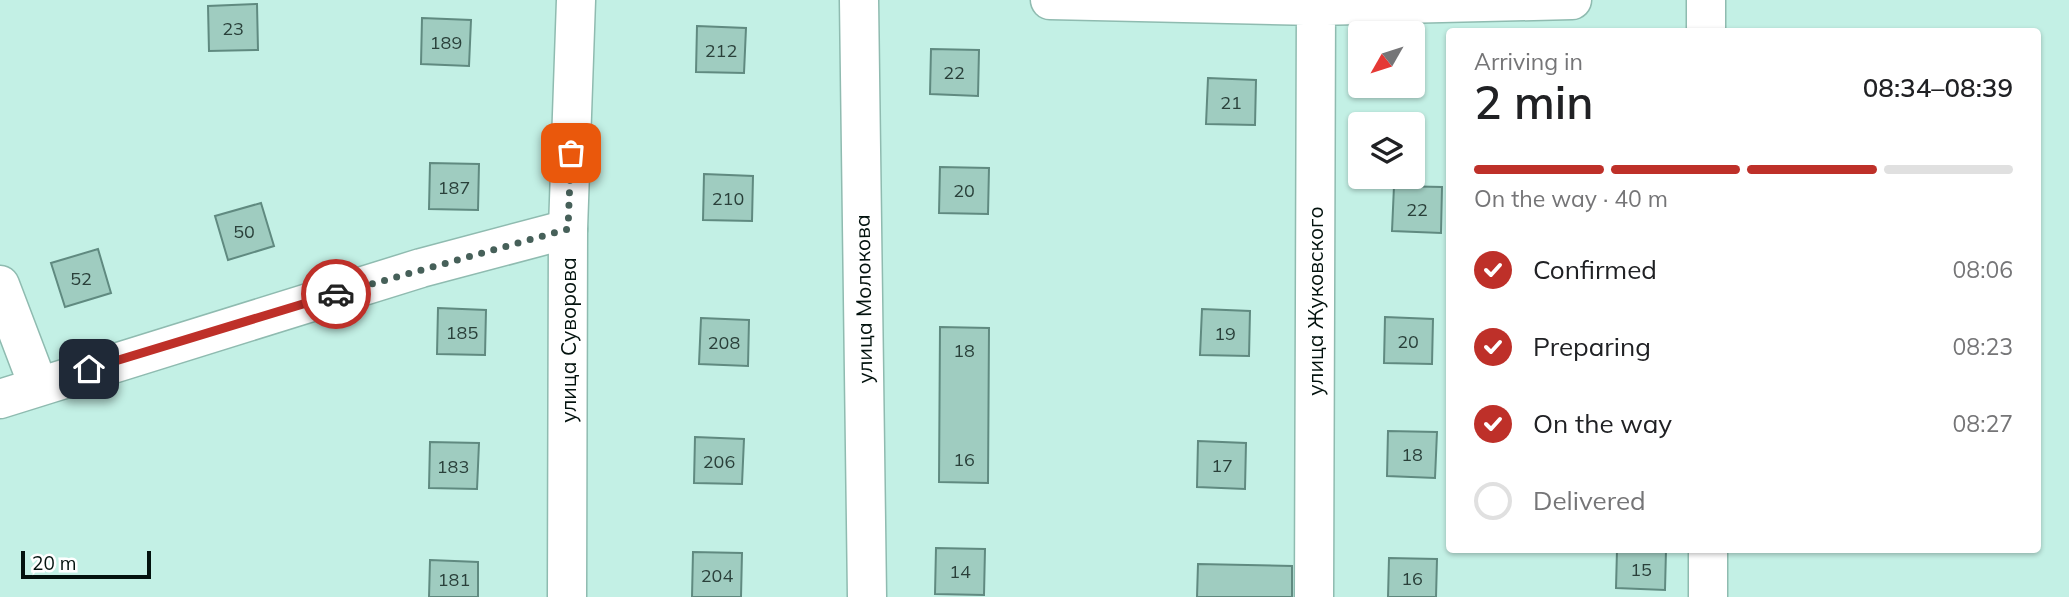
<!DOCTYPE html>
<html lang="en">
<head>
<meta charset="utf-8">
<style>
  :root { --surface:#fff; --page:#f6f6f6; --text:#202124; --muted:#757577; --line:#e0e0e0; --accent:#be3029 }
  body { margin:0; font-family:Mulish,sans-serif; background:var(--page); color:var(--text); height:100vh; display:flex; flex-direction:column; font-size:26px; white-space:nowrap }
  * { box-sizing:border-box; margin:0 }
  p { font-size:23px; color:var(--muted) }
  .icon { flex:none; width:38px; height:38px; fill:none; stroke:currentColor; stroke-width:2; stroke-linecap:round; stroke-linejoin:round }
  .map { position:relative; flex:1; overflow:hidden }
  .drawer { position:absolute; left:1446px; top:28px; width:595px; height:525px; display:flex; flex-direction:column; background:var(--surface); border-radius:7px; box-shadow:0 2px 5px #0004 }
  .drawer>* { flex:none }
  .needle { width:46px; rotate:231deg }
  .fabs { position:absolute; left:1348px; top:21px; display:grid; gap:14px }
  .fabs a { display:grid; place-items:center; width:77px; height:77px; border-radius:7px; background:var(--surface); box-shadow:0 2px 5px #0004; font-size:35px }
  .scale { position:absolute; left:21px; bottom:18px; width:130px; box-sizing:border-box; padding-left:7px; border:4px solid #03120e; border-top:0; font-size:19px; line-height:24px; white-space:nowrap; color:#03120e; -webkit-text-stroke:5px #fff; paint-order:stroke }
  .pin { position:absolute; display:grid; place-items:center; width:60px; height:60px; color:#fff; margin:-30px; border-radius:14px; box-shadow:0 4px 10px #0006 }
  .courier { position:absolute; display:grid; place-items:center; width:70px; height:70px; margin:-35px; border:5px solid #be3029; border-radius:50%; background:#fff; color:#222; box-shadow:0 2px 9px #0007 }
  .headline em { font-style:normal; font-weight:600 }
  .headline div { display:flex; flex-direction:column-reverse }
  .headline { display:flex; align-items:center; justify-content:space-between; height:119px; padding:0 28px }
  h1 { font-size:46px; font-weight:600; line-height:52px }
  .bar { display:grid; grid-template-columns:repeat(4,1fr); gap:10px 7px; align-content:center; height:84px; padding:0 28px }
  .bar i { height:9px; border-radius:5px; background:var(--line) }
  .bar .current { background:var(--accent) }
  .bar p { grid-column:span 4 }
  ol { padding:0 28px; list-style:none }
  li { display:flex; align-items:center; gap:21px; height:77px }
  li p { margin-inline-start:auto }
  li .icon { padding:7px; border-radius:50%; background:var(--accent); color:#fff; stroke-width:4 }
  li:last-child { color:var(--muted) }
  li i { width:38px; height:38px; border:4px solid var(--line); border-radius:50% }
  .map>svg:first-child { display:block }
  .building { fill:#9fccc0; stroke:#608a80; stroke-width:2 }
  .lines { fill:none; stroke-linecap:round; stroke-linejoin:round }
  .minor-casing { stroke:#8fbbb0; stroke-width:41 }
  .tertiary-casing { stroke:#8fbbb0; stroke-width:41 }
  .minor { stroke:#fff; stroke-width:38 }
  .tertiary { stroke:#fff; stroke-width:38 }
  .done { stroke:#466059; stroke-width:7; stroke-dasharray:0 12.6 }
  .route { stroke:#be3029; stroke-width:9 }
  .labels { text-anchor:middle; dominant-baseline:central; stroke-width:6; stroke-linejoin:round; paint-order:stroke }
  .number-label { font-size:18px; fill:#2a403a }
  .street-label { font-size:21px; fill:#03120e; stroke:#fff }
</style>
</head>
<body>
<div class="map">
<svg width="2069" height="597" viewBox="0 0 2069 597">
  <rect width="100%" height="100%" fill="#c3f0e5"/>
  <!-- building -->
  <path class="building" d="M257 4 258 50 209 51 208 6Z
    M422 18 471 20 469 66 421 64Z
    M697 26 746 28 744 73 696 72Z
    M931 49 979 50 978 96 930 94Z
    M1208 78 1256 80 1255 125 1206 124Z
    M430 163 479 164 478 210 429 209Z
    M940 167 989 168 988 214 939 213Z
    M704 174 753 176 752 221 703 220Z
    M1394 186 1442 187 1441 233 1392 231Z
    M261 203 274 246 228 260 215 216Z
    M98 249 111 293 65 307 51 263Z
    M438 308 486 310 485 355 437 354Z
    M1202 309 1250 311 1249 356 1200 355Z
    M1385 317 1433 319 1432 364 1384 363Z
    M701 318 749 320 748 366 699 364Z
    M940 327 989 328 988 483 939 482Z
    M1388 431 1437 432 1435 478 1387 476Z
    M695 437 744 439 742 484 694 483Z
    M1198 441 1246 443 1245 489 1197 487Z
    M430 442 479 443 477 489 429 488Z
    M936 548 985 549 984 595 935 594Z
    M1617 550H1666L1665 590 1616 588Z
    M693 552 742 553 741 597H692Z
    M1389 558 1437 559 1436 597H1388Z
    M430 560 478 562V597H429Z
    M1198 564 1292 566V597H1197Z"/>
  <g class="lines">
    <defs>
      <path id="minor" d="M859 0 867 597
        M1050 0 1316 6 1572 0
        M1706 0V32
        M0 285 38 385
        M0 399 421 268 568 229
        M1708 550V597
        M1314 597 1316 6"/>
      <path id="tertiary" d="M567 597 568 229 576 0"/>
    </defs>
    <!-- minor casing -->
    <use href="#minor" class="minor-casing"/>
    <!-- tertiary casing -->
    <use href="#tertiary" class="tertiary-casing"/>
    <!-- minor -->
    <use href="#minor" class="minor"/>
    <!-- tertiary -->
    <use href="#tertiary" class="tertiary"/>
  </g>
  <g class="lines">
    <!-- done -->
    <path class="done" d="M336 294 568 229 571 153"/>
    <!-- route -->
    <path class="route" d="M89 369 336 294"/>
  </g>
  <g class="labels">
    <!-- number labels -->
    <g class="number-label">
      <text x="233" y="28">23</text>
      <text x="446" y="42">189</text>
      <text x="721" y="50">212</text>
      <text x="954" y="72">22</text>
      <text x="1231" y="102">21</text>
      <text x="454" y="187">187</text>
      <text x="964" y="190">20</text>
      <text x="728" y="198">210</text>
      <text x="1417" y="209">22</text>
      <text x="244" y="231">50</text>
      <text x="81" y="278">52</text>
      <text x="462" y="332">185</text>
      <text x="1225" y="333">19</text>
      <text x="1408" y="341">20</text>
      <text x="724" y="342">208</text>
      <text x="964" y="350">18</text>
      <text x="1412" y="454">18</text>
      <text x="964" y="459">16</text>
      <text x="719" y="461">206</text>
      <text x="1222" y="465">17</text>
      <text x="453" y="466">183</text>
      <text x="1641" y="569">15</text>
      <text x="960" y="571">14</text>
      <text x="717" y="575">204</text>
      <text x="1412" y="578">16</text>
      <text x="454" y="579">181</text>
    </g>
    <!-- street labels -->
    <g class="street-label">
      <text transform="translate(863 299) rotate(-91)">улица Молокова</text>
      <text transform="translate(1315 301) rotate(-90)">улица Жуковского</text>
      <text transform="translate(568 340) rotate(-90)">улица Суворова</text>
    </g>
  </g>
</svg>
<div class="fabs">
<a><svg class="needle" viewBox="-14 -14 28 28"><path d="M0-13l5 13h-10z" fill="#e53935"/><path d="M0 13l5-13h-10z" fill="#757577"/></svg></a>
<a><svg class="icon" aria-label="layers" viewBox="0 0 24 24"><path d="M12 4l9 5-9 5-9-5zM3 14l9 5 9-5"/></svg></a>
</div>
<div class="scale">20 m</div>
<div class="pin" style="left:571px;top:153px;background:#ea580c"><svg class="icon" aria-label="bag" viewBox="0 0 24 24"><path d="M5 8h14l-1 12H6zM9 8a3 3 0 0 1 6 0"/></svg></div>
<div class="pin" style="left:89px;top:369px;background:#1f2937"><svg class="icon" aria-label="home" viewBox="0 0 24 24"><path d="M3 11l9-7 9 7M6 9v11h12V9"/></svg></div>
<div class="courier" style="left:336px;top:294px"><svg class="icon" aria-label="car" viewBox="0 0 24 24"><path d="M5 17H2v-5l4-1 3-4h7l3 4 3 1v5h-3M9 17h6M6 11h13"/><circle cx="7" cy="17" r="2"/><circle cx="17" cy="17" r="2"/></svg></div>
<section class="drawer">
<div class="headline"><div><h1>2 min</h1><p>Arriving in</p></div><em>08:34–08:39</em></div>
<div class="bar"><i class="current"></i><i class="current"></i><i class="current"></i><i></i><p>On the way · 40 m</p></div>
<ol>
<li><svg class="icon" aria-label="check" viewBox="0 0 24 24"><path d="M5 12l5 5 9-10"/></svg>Confirmed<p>08:06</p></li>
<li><svg class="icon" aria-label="check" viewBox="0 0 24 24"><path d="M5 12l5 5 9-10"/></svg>Preparing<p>08:23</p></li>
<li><svg class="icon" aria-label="check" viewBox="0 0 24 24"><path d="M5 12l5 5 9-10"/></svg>On the way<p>08:27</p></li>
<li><i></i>Delivered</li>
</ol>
</section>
</div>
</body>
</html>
